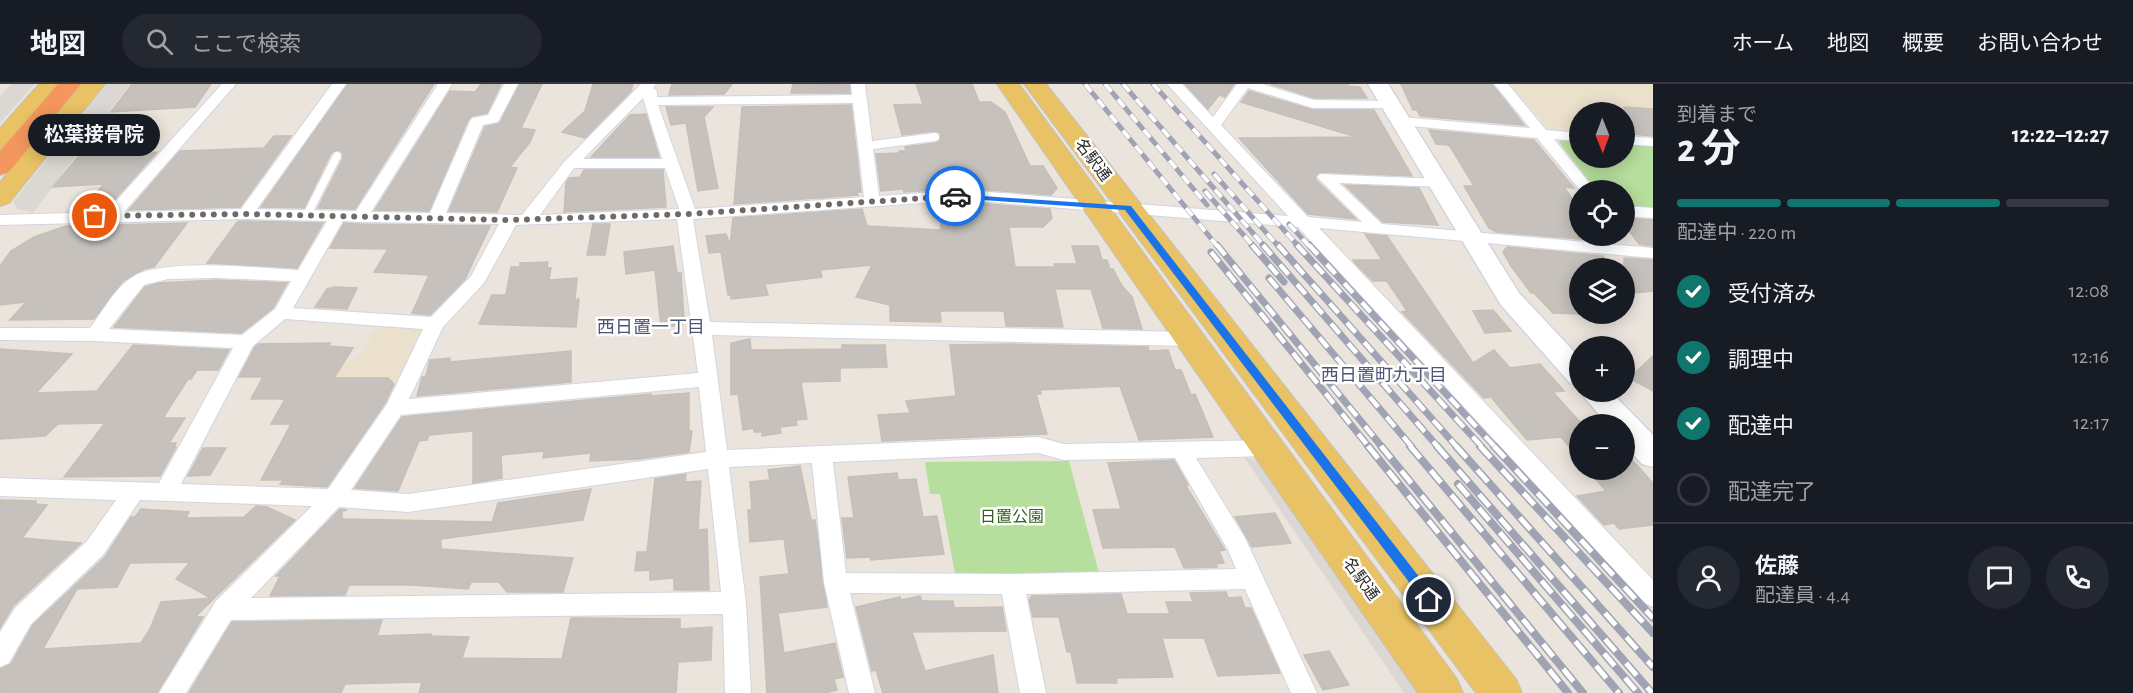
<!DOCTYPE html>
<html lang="ja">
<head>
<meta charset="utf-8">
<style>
  :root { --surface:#171b24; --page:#242831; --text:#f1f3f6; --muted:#9ea1a6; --line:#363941; --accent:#0f766e }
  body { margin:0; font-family:"Alegreya Sans","Noto Sans JP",sans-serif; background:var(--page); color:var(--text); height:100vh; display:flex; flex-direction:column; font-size:22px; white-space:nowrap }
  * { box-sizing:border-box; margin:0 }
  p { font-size:20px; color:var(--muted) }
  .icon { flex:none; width:33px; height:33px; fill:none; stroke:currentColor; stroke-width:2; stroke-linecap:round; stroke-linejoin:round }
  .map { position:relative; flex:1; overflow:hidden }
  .side { display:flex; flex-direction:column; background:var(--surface); width:480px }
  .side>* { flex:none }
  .needle { width:39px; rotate:179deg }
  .controls { position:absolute; left:1569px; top:18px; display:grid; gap:12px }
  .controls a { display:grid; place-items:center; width:66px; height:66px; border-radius:50%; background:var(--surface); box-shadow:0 3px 15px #0003; font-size:30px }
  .pin { position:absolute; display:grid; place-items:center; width:51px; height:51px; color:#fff; margin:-26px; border:3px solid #fff; border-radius:50%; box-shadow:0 2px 6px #0007 }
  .courier { position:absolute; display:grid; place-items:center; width:60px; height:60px; margin:-30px; border:4px solid #1a73e8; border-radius:50%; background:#fff; color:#222; box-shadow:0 2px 8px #0007 }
  .bubble { position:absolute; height:42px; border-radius:21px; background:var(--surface); box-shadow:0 3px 15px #0003; font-size:20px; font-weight:700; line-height:42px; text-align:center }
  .summary em { font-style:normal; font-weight:700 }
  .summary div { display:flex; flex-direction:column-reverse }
  .summary { display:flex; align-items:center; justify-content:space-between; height:102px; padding:0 24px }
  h1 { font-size:39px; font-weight:700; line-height:45px }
  .bar { display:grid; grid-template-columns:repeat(4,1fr); gap:9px 6px; align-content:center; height:72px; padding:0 24px }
  .bar i { height:8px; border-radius:4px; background:var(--line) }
  .bar .active { background:var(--accent) }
  .bar p { grid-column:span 4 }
  .line { display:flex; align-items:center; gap:15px; padding:0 24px; border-top:2px solid var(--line) }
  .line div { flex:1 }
  .round { display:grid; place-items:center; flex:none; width:63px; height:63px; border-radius:32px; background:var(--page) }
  ol { padding:0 24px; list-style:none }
  li { display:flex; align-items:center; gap:18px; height:66px }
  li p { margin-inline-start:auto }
  li .icon { padding:6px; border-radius:50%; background:var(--accent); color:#fff; stroke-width:4 }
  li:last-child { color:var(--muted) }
  li i { width:33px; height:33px; border:3px solid var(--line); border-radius:50% }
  header { display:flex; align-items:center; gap:36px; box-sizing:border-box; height:84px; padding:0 30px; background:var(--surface); border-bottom:2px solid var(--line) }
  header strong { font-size:28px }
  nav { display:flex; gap:33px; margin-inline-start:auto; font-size:21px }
  .search { width:420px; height:54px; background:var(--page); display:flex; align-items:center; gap:15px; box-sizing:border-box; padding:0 21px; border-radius:33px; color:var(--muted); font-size:22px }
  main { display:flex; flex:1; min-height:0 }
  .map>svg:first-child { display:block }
  .education { fill:#ebe0cc }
  .green { fill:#b6de9c }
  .plaza { fill:#dbd7d3 }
  .building { fill:#c6c1bc; stroke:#c6bfb6; stroke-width:1.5; fill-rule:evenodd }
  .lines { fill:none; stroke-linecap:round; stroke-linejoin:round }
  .lane-casing { stroke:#d1d5e1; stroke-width:10 }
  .street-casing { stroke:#d1d5e1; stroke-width:2 }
  .secondary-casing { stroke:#d1d5e1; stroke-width:3 }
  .primary-casing { stroke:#c3c3c3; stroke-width:2 }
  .highway-casing { stroke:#c3c3c3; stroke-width:2 }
  .lane { stroke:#fff; stroke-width:8 }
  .street { fill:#fff; fill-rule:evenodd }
  .secondary { fill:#fff; fill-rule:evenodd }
  .primary { fill:#e8c264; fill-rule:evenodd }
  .highway { fill:#f4975e; fill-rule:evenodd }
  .rail-far2-casing { stroke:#9fa3b3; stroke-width:5 }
  .rail-far1-casing { stroke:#9fa3b3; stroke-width:7 }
  .rail-casing { stroke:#9fa3b3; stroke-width:8 }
  .rail-far2 { stroke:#fff; stroke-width:4; stroke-dasharray:10; stroke-linecap:butt }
  .rail-far1 { stroke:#fff; stroke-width:4.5; stroke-dasharray:13; stroke-linecap:butt }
  .rail { stroke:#fff; stroke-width:5; stroke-dasharray:16; stroke-linecap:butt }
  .route { fill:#1a73e8 }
  .done { stroke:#6d6a68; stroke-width:6; stroke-dasharray:0 10.8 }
  .labels { text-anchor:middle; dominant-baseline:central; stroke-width:5; stroke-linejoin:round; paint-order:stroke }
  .street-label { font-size:16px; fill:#292929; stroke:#fff }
  .park-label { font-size:16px; fill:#30621e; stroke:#fff }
  .neighbourhood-label { font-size:18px; fill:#4d5677; stroke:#fff }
</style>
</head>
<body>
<header>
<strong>地図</strong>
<div class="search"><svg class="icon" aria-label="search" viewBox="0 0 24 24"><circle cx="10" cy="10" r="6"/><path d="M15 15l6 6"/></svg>ここで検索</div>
<nav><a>ホーム</a><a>地図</a><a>概要</a><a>お問い合わせ</a></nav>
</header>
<main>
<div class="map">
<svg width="1653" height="609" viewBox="0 0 1653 609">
  <rect width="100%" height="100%" fill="#ebe4dc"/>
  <!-- education -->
  <path class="education" d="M1510 0H1653V55L1625 53 1624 28H1580L1579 49 1552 48Z
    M379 239 420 242 425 249 375 334 319 329V278L345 280 362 269Z"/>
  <!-- green -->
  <path class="green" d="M1562 55 1579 56 1580 74H1624L1625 60 1653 62V126L1625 124 1624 106H1596L1559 58Z
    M1069 377 1099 489H955L940 410H930L925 378Z"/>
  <!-- plaza -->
  <path class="plaza" d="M11 0H35L0 39V12Z
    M107 0H130L33 129 18 125 13 118Z
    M1244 373 1261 378 1423 609H1404Z"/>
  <!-- building -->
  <path class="building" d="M132 0H211L195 23 111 28Z
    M348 0H434L355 125 318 124 343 74 342 68 337 66 331 69 304 124 261 123Z
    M481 0H501L487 29 472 32 468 36 429 127 375 126 450 7 475 8Z
    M520 0H542L521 44 535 46 530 58 510 83 517 84 497 128 449 127 485 43 500 39Z
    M593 0H633L631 7 585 54 562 48 585 27Z
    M672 0H732L724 10 669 11Z
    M793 0 849 1 850 9H791Z
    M916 0H972L979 18H991L1005 28 1030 82H1043L1057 104 1051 111 964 104 904 108 903 105 881 107 876 70 899 69V67H906L905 63 936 59 941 55 940 49 935 47 902 51 894 21 923 20Z
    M1185 0H1234L1225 13 1219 11 1208 25Z
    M1270 0H1348L1349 2 1360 3 1367 14H1314Z
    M1401 0H1492L1524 41 1420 32 1417 26H1413Z
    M1249 7 1313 26H1374L1412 92 1320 88 1315 95 1356 135 1308 130 1239 54 1356 53 1241 18Z
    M851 21 861 108H857L858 111 734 120 742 23Z
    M666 23H713L704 33 718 104 698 107 686 39 671 41Z
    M1624 23 1653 25V52L1634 50 1624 39Z
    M646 30 659 73H591L630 31Z
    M1429 46 1534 56 1574 104 1564 103 1580 126V152H1590L1593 156 1496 148 1489 144 1464 102H1474L1451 64 1448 61 1436 60Z
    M274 52H291L240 123 129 126 180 67 264 64Z
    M157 68 105 126H80L104 100 53 103 79 72Z
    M584 86H663L666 123 564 128 566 99 569 94 580 93Z
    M1345 101 1419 104 1438 141 1383 138Z
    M964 118 1050 125 1052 134 1043 143H1009L1015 183H1055L1054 180H1077L1072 162H1098L1102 176H1107L1110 185H1113L1122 202 1132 213 1142 245 1103 244 1091 205H1055L1063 243 1006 242 1004 227H940L941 238 890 237V221L856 213 872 181 820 186 822 193 765 200 768 211 731 215V211H728L721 168 709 169 706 152 726 150 730 161 733 134 862 125 867 142 941 146 939 120Z
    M1624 134 1653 136V162L1639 160 1624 140Z
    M238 137H246L323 139 297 184 207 179Z
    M187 139 154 183 144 185 123 197 94 235 10 236 26 218 0 221V182L11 167 34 153 66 142Z
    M344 139 360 140 490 142 465 195 430 231 412 229 429 191 374 188 388 165 330 164Z
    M593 140H610L605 171H587Z
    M1365 150 1387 152 1473 279 1494 266 1510 284 1540 280 1564 307 1553 308 1580 338V375L1561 353 1527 356 1491 313 1484 314 1402 228 1407 227 1387 197H1373L1354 178 1353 176H1382Z
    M673 162 677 189H681L684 235 681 236 682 241 661 243 655 186 626 190 624 168Z
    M1507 163 1603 172 1611 184H1580V230L1553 229 1534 209H1531L1511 182 1503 168Z
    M1624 174 1653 176V207L1624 210Z
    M548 178 547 184H551L549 196 577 194 575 216 579 215 576 243 479 240 492 211H506L511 183H520V179Z
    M216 196 287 199 273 224 241 249 114 243 145 203 159 199Z
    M335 203 357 204 347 225 315 223 327 205Z
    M1493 226 1511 247 1485 249 1473 227Z
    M750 255 751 266 842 265V261H885L887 283 840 284V297L801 298 807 335 796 336 797 341 780 343 781 349 762 352V348H754V344L743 346 738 310 731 311V259Z
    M330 259 328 262 353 264 334 294H388L394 300 385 319 327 403 280 400 284 396H261L291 340H271L285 315H251L263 293H239L255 263 259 260Z
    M1009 260 1148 263 1149 267 1168 266 1175 286H1181L1191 311 1195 310 1213 353 1139 356 1120 302 1040 306 1041 310H1036L1047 350 882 357 878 331 910 329 906 317 956 312 950 261Z
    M133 261 229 266 218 286H197L191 295H188L163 334H185L169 359H176L174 363H176L160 392 64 393 105 339 58 340 45 352 0 355V265L72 270 36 309 97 307Z
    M571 267V298L417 312 422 293 426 292 430 276 450 274V278Z
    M1653 272V307L1629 294Z
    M689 309V347H692L689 368 638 375 590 377 591 369 543 374 544 367 501 371 502 394 473 399V347L429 351 427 356 419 357 398 407 355 404 402 333 651 310V312Z
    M203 364H226L210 391 188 392Z
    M1624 367 1653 399V441L1619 445 1614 439 1604 441 1577 412 1606 407 1588 386H1624Z
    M1174 376 1188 401 1186 402 1225 466 1219 467 1224 479 1216 480 1217 483 1184 484 1175 463 1103 464 1093 426 1121 425 1108 379Z
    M800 382 811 436H815L827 523 778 529 784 569 835 559 843 593 834 595 837 606 824 609H767L760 493 789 490 784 455 750 458 748 426H752L750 398 770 396 768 386Z
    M897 389 898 396 916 395 923 433 937 432 944 470 871 476 870 473 847 474 842 434H854L848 393Z
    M686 390 685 398 701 397 698 446 707 445 709 506H674V494L650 496V486L635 487 637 468H647L655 395Z
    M591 405 583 436 441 455V465L573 474 563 508H507L499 498H471L468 505 412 501H349L345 511 270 512 280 492H276L340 425 347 426 342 427V435L491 438V442L498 419Z
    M0 416 36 417V420L47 421 22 454 81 459 13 522 0 544Z
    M256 422 267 423 295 436 195 533H203L157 609H0V585L11 580 33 541 105 473 131 433H135L141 425 189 428 186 434 244 433ZM190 478 176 495 211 514 161 518 150 545 141 559 43 565 77 505 117 503 130 479Z
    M1275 429 1291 459 1252 463 1235 433Z
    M1226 508 1228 514 1241 513 1245 524H1251L1280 589 1218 592 1204 554H1162L1173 593 1116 594 1117 599H1077L1071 568H1067L1059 533H1033L1029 516 1032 512 1121 510 1127 530H1170L1166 518H1193L1190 509Z
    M920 512 922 517H953L954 524 1002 523 1006 547 912 548 925 587 993 571 998 609H883L876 586 872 587 856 523 900 513 901 516Z
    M571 534 680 535V545L712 543 711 576 678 578 676 609H419L422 598 345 600 341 609H189L232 538 382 536 377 552 431 550V552L469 553 462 574 562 575Z
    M1329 567 1349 601 1323 606 1304 571Z"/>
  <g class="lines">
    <defs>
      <path id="lane" d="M865 62 935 53
        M307 131 337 72"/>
      <path id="street" d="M222 0H236L124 128 241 125 332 0H346L257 125 356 127 438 0H452L371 128 430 129 470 37 472 34 488 31 504 0H518L498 38 483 41 446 129 522 131 565 77 641 0H656L653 4 657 7V13L852 11 851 0H865L879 112 964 106 1288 132 1167 0H1182L1213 33 1237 0H1262L1314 16 1396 17 1398 20 1391 24H1313L1248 4 1221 41 1308 133 1362 138 1317 93 1320 90 1439 95 1447 100 1444 103 1339 99 1382 140 1653 164V174L1319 144 1653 496V523L1645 519 1298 143 964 116 693 135 710 238 1188 248 1195 250 1197 255 1195 260 1188 262 712 251 727 366 1038 353 1064 360 1267 356 1274 358 1277 364 1274 370 1267 372 1196 374 1245 454 1317 609H1291L1245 505 1026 510 1046 609H1020L1002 510 850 509 875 609H849L824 499 812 379 729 383 746 519 751 609H725L723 530 231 536 186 609H159L216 517 312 422 140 416 103 471 31 540 9 579 0 583V548L15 524 87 457 116 416 0 412V394L159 399 233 264 95 257 0 256V244H90C102 229 114 205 131 194 161 173 260 184 298 186L327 137 246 135 0 141V131L106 128ZM643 14 662 75H583ZM853 19 864 113 695 125 658 21ZM574 84H665L679 125 540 131ZM677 135 698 289 409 315 443 243 484 199 516 141ZM343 137 360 138 499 140 471 192 431 233 293 224ZM216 194 291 197 275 225 242 251 109 245 144 201 168 195ZM285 235 423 245 387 320 328 405 181 400 253 262ZM699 303 706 368 408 410 351 406 401 331ZM1038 369 1064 376 1175 374 1228 466 1236 485 1012 490 846 489 833 378ZM708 385 721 508 251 514 339 423 408 428Z
        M1494 0H1508L1546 46 1580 49V57L1554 55 1595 106H1580L1537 54 1401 41 1394 37 1401 33 1530 44Z
        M1624 52 1653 54V62L1624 60Z
        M1624 122 1653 124V134L1624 132Z"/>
      <path id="secondary" d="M1368 0H1388L1519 209 1580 274V302L1570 299 1501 221Z
        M1580 308H1611L1653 351V383L1642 380 1624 360V340H1607Z"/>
      <path id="primary" d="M39 0H62L8 64 0 66V44Z
        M82 0H105L9 119 0 122V98Z
        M997 0H1019L1457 595 1463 609H1418Z
        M1024 0H1046L1516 595 1522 609H1476Z"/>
      <path id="highway" d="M58 0H81L9 88 0 91V67Z"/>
    </defs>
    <!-- lane casing -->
    <use href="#lane" class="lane-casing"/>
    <!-- street casing -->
    <use href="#street" class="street-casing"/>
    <!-- secondary casing -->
    <use href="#secondary" class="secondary-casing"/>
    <!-- primary casing -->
    <use href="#primary" class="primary-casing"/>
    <!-- highway casing -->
    <use href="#highway" class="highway-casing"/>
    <!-- lane -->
    <use href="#lane" class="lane"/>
    <!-- street -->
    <use href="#street" class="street"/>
    <!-- secondary -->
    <use href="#secondary" class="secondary"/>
    <!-- primary -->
    <use href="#primary" class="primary"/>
    <!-- highway -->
    <use href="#highway" class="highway"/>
    <defs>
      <path id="rail-far2" d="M1085 0 1218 163
        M1105 0 1207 121
        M1123 0 1265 163
        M1153 0 1299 163
        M1214 90 1279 163
        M1205 107 1254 163
        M1289 140 1310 163"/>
      <path id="rail-far1" d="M1217 161 1382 363
        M1252 161 1284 198
        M1263 161 1438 363
        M1278 161 1457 363
        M1297 161 1482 363
        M1309 161 1495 363
        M1211 168 1369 363
        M1269 194 1412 363"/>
      <path id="rail" d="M1368 362 1568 609
        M1381 362 1583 609
        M1410 362 1619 609
        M1437 362 1652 609
        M1456 362 1653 583
        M1480 362 1653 549
        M1494 362 1653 534
        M1458 400 1638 609"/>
    </defs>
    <!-- rail-far2 casing -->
    <use href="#rail-far2" class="rail-far2-casing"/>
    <!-- rail-far1 casing -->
    <use href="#rail-far1" class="rail-far1-casing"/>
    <!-- rail casing -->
    <use href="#rail" class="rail-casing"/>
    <!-- rail-far2 -->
    <use href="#rail-far2" class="rail-far2"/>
    <!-- rail-far1 -->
    <use href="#rail-far1" class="rail-far1"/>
    <!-- rail -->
    <use href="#rail" class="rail"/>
  </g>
  <!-- route -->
  <path class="route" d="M953 110 1131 122 1434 512V519H1425L1125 126 955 114 951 112Z"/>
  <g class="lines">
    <!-- done -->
    <path class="done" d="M95 132 246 130 510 136 689 130 955 112"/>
  </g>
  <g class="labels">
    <!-- street labels -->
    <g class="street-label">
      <text transform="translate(1093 76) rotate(53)">名駅通</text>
      <text transform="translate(1361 495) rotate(54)">名駅通</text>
    </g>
    <!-- park labels -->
    <g class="park-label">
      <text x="1012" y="433">日置公園</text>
    </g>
    <!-- neighbourhood labels -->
    <g class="neighbourhood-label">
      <text x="651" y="244">西日置一丁目</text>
      <text x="1384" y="292">西日置町九丁目</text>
    </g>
  </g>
</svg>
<div class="controls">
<a><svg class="needle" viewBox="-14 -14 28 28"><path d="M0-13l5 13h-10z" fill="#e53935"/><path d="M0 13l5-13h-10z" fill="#9ea1a6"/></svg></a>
<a><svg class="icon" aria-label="locate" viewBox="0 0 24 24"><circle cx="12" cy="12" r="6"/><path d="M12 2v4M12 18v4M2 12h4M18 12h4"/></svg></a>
<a><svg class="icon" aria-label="layers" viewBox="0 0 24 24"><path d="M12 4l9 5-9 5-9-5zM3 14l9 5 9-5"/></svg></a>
<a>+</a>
<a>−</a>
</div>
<div class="pin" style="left:95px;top:132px;background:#ea580c"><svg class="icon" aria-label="bag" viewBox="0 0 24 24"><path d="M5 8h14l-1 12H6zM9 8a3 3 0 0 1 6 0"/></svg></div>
<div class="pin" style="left:1429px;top:516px;background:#1f2937"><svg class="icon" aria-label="home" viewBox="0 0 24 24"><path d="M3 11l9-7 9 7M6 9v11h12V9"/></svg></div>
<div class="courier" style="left:955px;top:112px"><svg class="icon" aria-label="car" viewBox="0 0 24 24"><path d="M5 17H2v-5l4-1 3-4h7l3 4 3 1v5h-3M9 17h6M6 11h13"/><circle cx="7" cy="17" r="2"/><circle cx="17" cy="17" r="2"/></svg></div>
<div class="bubble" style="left:28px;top:30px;width:132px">松葉接骨院</div>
</div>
<section class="side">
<div class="summary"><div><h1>2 分</h1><p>到着まで</p></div><em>12:22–12:27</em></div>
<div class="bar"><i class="active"></i><i class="active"></i><i class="active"></i><i></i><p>配達中 · 220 m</p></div>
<ol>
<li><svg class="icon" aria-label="check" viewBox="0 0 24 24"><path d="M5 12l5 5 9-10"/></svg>受付済み<p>12:08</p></li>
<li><svg class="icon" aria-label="check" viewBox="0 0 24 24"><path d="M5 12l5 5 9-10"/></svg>調理中<p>12:16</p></li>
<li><svg class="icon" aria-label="check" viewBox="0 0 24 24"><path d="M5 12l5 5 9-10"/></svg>配達中<p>12:17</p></li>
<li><i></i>配達完了</li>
</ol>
<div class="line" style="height:108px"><a class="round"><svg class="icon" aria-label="person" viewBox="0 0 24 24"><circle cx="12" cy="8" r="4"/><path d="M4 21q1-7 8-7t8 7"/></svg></a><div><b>佐藤</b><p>配達員 · 4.4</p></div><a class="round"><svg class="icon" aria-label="chat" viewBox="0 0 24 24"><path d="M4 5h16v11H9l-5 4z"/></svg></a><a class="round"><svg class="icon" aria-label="phone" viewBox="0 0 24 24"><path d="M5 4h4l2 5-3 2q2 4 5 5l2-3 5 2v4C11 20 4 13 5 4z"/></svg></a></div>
</section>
</main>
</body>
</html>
